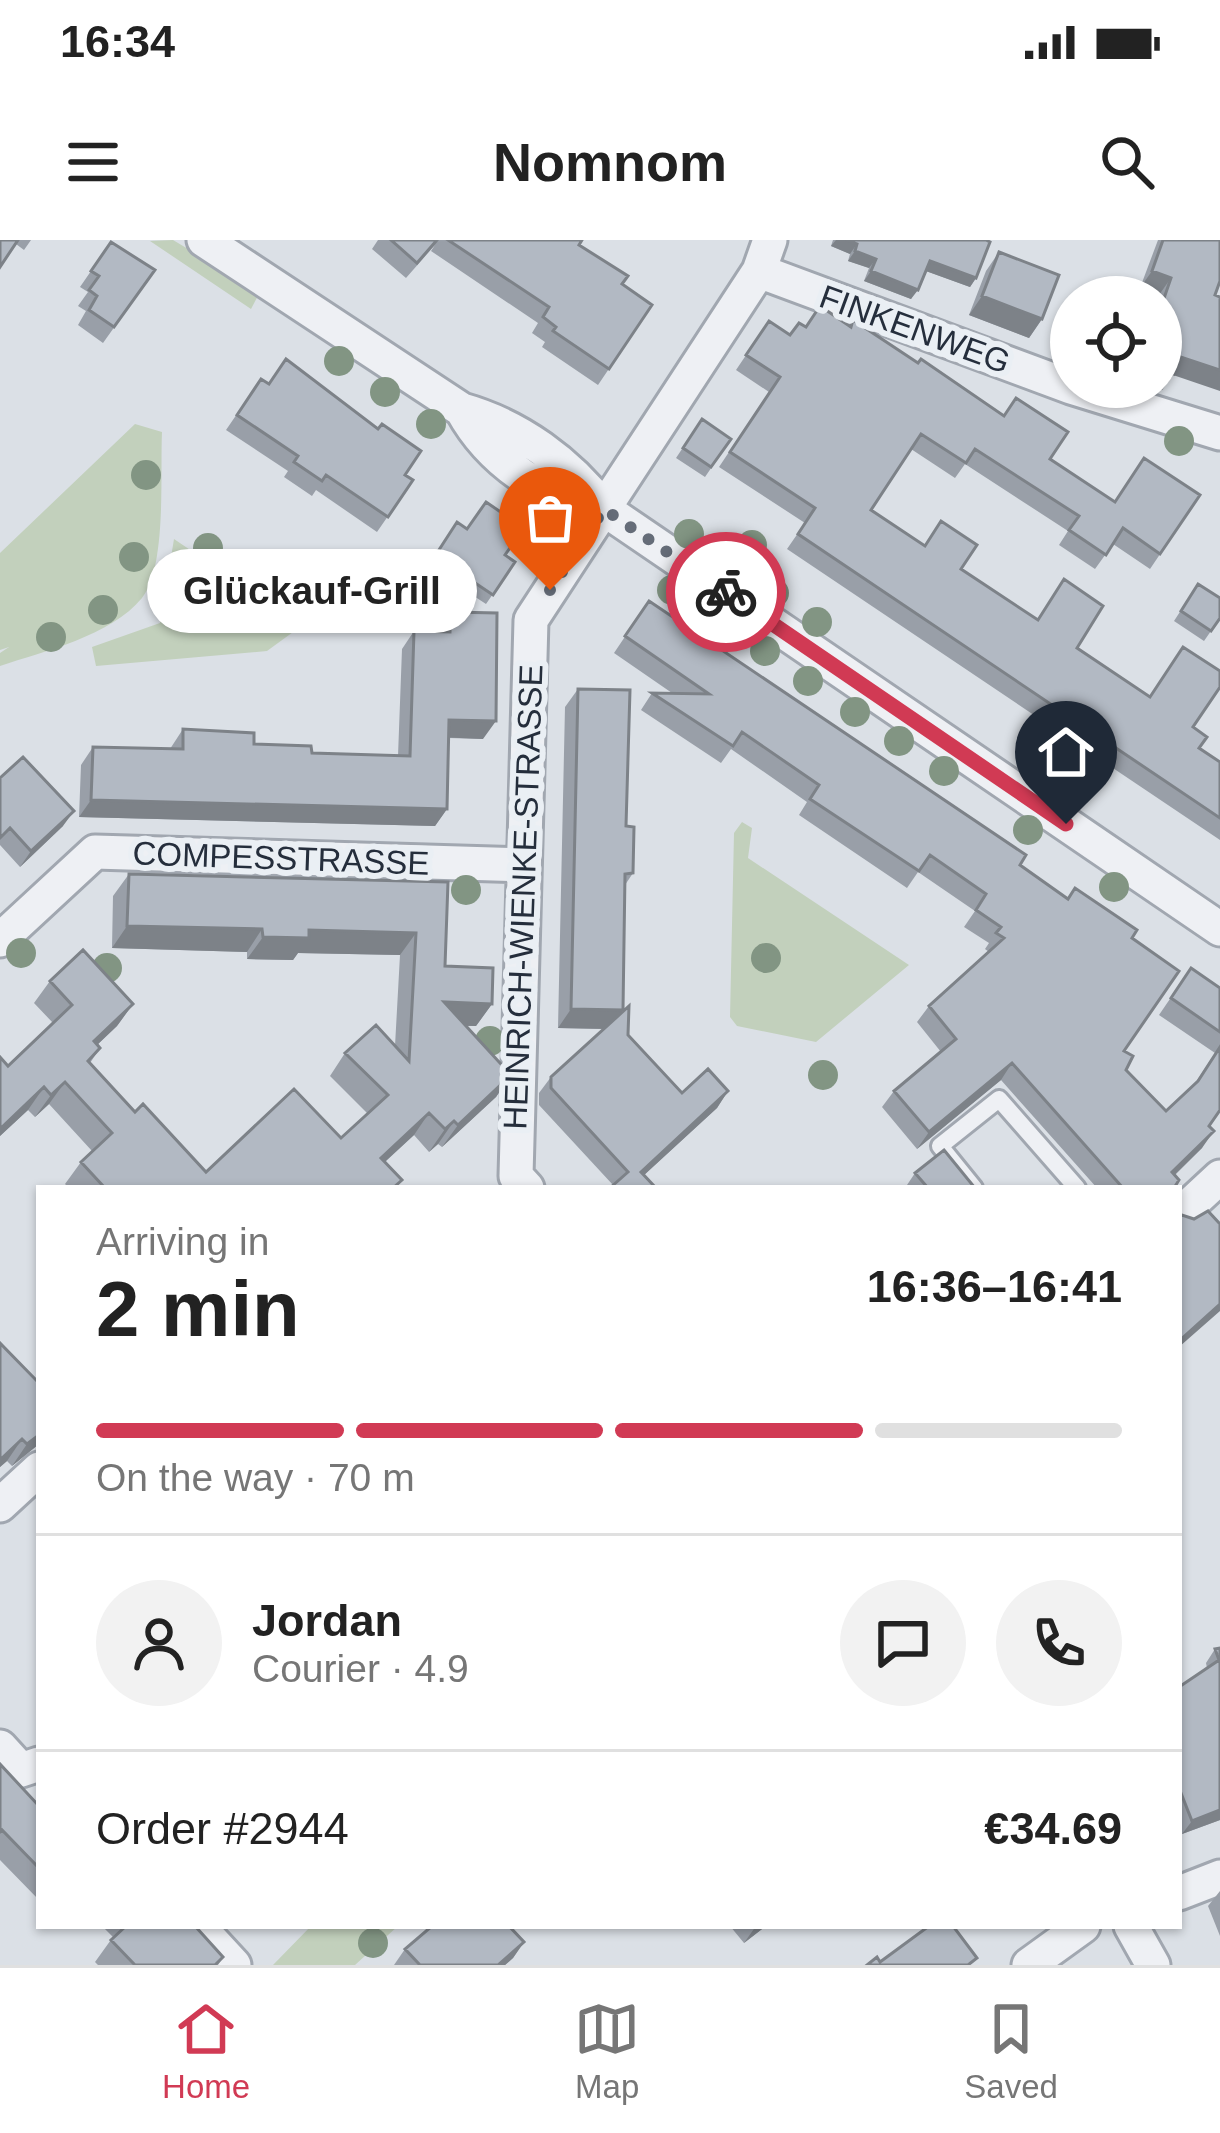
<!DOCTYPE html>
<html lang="en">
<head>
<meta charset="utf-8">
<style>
  :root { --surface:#fff; --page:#f2f2f2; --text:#222; --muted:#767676; --line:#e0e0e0; --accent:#d13a54 }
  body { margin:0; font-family:Helvetica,sans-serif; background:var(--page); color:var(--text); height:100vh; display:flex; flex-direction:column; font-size:45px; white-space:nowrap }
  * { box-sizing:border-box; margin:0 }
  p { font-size:39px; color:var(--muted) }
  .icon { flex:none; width:66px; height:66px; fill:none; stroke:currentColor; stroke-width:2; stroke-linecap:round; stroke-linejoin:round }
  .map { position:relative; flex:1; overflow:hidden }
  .drawer { position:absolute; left:36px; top:945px; width:1146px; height:744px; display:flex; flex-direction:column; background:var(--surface); border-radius:0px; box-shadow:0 3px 9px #0004 }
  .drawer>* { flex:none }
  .fabs { position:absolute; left:1050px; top:36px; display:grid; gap:24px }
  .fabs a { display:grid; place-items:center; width:132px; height:132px; border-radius:50%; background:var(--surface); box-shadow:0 3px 9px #0004; font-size:60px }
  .pin { position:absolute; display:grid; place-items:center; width:102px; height:102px; color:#fff; margin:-123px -51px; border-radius:50% 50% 50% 0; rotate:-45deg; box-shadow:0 0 12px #0007 }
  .pin .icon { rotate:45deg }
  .courier { position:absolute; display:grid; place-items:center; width:120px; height:120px; margin:-60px; border:9px solid #d13a54; border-radius:50%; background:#fff; color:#222; box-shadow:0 3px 15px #0007 }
  .bubble { position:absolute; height:84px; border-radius:42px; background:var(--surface); box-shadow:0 3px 9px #0004; font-size:39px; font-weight:800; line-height:84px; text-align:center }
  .overview em { font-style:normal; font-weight:800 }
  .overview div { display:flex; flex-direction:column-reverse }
  .overview { display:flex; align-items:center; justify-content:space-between; height:204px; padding:0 60px }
  h1 { font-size:78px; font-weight:800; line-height:90px }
  .bar { display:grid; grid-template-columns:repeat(4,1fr); gap:18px 12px; align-content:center; height:144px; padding:0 60px }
  .bar i { height:15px; border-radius:9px; background:var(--line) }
  .bar .active { background:var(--accent) }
  .bar p { grid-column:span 4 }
  .line { display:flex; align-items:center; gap:30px; padding:0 60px; border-top:3px solid var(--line) }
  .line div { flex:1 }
  .round { display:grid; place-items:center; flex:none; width:126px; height:126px; border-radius:63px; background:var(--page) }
  .status { display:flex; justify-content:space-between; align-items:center; height:84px; padding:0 60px; background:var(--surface); direction:ltr }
  .status svg { height:33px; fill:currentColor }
  header { display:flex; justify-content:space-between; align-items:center; height:156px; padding:0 60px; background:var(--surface); font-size:54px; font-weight:800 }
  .tab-bar { display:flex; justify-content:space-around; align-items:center; height:168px; border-top:3px solid var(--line); background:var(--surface); font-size:33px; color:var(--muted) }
  .tab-bar a { display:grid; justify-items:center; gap:6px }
  .tab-bar .active { color:var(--accent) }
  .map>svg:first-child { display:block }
  .green { fill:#c2d0bc }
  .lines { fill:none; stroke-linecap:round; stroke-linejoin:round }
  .service-casing { stroke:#a1a7b0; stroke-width:22 }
  .minor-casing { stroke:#a1a7b0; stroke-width:39 }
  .service { stroke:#eef0f4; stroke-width:16 }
  .minor { stroke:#eef0f4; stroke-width:33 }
  .tree { fill:#829583 }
  .wall { fill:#999fa8 }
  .shaded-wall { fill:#7d8288 }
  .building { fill:#b2b9c3; stroke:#7d8288; stroke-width:3 }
  .done { stroke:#656c78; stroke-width:12; stroke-dasharray:0 21.6 }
  .route { stroke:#d13a54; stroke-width:15 }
  .labels { text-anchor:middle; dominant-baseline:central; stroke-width:12; stroke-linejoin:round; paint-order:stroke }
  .street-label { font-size:33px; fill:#252e3c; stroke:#eaeff4 }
</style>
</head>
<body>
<div class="status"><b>16:34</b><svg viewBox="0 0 49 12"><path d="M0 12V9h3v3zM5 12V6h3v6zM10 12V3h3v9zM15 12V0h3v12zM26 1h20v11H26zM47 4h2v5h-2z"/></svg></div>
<header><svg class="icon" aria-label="menu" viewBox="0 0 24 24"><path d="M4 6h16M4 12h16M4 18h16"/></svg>Nomnom<svg class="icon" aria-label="search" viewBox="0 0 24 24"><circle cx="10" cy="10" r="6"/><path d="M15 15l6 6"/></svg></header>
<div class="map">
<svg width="1220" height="1725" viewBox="0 0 1220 1725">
  <rect width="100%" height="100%" fill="#dbe0e6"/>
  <!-- green -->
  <path class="green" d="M173 0 260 52 251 69 150 1Z
    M135 184 162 192C160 232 167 327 142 358 111 396 44 411 0 426V413L9 407 0 410V313Z
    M174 299 211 324 274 327 293 342 300 387 267 411 96 426 92 407 160 383Z
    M742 582 752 588 748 618 909 725 816 802 737 786 730 777 734 593Z
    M311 1686H398L355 1725H273Z"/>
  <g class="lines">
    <defs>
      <path id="service" d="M974 948 940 906 999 859 1077 948"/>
      <path id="minor" d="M204 0 462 170C519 186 569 223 604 269L1220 689
        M759 31 1071 147
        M1071 147 1220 193
        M462 170C491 223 545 258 604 269
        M0 700 95 612 524 625
        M527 948 516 936 531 380 759 31 770 0
        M1179 975 1220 937
        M0 1265 39 1229
        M0 1507 21 1530 39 1524
        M1179 1653 1220 1637
        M198 1686 234 1725
        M1131 1686 1153 1725
        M1029 1725 1083 1686"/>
    </defs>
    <!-- service casing -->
    <use href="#service" class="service-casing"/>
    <!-- minor casing -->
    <use href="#minor" class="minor-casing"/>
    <!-- service -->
    <use href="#service" class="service"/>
    <!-- minor -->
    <use href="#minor" class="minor"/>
  </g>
  <!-- trees -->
  <g class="tree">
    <circle cx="339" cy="121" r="15"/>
    <circle cx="385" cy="152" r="15"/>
    <circle cx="431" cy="184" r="15"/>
    <circle cx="1179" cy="201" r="15"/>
    <circle cx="146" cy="235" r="15"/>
    <circle cx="689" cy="294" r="15"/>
    <circle cx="546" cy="299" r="15"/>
    <circle cx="752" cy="305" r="15"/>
    <circle cx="208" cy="308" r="15"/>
    <circle cx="134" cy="317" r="15"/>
    <circle cx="672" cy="350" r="15"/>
    <circle cx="774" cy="353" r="15"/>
    <circle cx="103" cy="370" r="15"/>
    <circle cx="817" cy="382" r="15"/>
    <circle cx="51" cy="397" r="15"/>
    <circle cx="765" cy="411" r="15"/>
    <circle cx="808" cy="441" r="15"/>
    <circle cx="855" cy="472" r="15"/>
    <circle cx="899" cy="501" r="15"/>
    <circle cx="944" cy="531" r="15"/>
    <circle cx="1028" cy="590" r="15"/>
    <circle cx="1114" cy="647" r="15"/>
    <circle cx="466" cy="650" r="15"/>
    <circle cx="21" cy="713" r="15"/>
    <circle cx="766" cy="718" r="15"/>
    <circle cx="107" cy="728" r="15"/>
    <circle cx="490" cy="801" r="15"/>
    <circle cx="823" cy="835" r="15"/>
    <circle cx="373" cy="1703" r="15"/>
  </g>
  <!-- wall -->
  <path class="wall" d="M0 0H31L24 10 16 4Z
    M378 0H582L579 5 622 44 652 65 598 145 542 107 545 102 532 93 538 83 431 11 435 5 406 38 372 9Z
    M833 0H986L976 38 970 47 926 31 911 59 864 41 869 28 848 21 850 14 831 6Z
    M1158 0H1220L1173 135 1162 150 1161 57 1140 48Z
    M111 2 155 30 103 103 78 85 86 71 78 66 88 52 80 47Z
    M999 12 1042 79 1029 98 969 75 986 31Z
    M853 80 1050 219 1115 262 1200 255 1150 329 1113 304 1095 329 1059 305 1068 291 965 224 955 238 911 209 871 270 1037 380 1064 339 1077 408 1193 487 1199 508 1220 522V600L787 309 805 283 719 227 769 152 736 130 769 81 790 95 806 87 849 86Z
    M261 139 413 240 377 292 316 250 312 256 284 237 288 231 226 190Z
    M702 179 731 199 705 237 676 218Z
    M457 282 515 322 486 364 428 326Z
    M1198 344 1220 378 1204 401 1174 381Z
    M649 361 1068 659 1132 698 1124 811 1126 830 1166 871 1196 842 1215 813 1159 775 1191 728 1220 748V870L1209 886 1202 908 1175 935 1174 948H1097L1001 840 917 909 882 867 894 851 941 812 917 782 929 766 989 712 985 709 989 703 964 687 975 671 918 632 907 648 799 575 807 562 731 509 721 523 641 470 652 453H672L614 413Z
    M451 372 483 499 449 498 447 569 435 586 79 577 81 525 93 507 170 509 183 489 254 504 312 513 398 516 402 409 414 391 438 392Z
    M578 449 626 586 633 633 625 645 623 770 619 775 628 795 682 853 728 851 717 868 644 935 613 945 539 865V853L551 837 604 789 558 788 565 467Z
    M0 538 63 586 20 627 0 605Z
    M129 634 448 642 445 726 492 764 476 786H466L511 835 496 857 442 907 438 904 429 912 414 895 385 922 396 948H69L65 944 81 922 92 911 49 864 35 877 28 870 0 896 8 826 53 783 34 763 50 741 133 764 117 786 97 805 100 808 90 823 135 872 206 932 341 898 368 874 330 836 345 813 395 806 400 715 298 713 293 720 247 719V712L112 708 113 656Z
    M915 933 975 948H905Z
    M0 1103 39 1204 12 1226 7 1221 0 1227Z
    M1220 1408V1580L1182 1594 1179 1586V1447L1207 1428 1206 1423 1215 1409Z
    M0 1524 39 1566 38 1659 0 1620Z
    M1220 1651V1696L1208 1666Z
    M102 1686H195L223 1717 218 1725H98L95 1722 113 1697Z
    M432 1686H511L510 1687 524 1702 513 1718 505 1725H394L405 1709Z
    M730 1686H766L744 1703Z"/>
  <!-- shaded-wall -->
  <path class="shaded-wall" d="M836 0H846L857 4 850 14 831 6Z
    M855 11 876 19 869 28 848 21Z
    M930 21 976 38 970 47 923 30Z
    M871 31 918 50 911 59 864 41Z
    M1152 31 1171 38 1159 55 1140 48Z
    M982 56 1042 79 1029 98 969 75Z
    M1181 117 1220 130V151L1173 135 1162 150 1153 147H1161V129Z
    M449 480 496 481 483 499 437 497Z
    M91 560 447 569 435 586 79 577Z
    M74 571 63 586 20 627 31 611Z
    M127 686 262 689 247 712 112 708Z
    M309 690 416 693 400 715 298 713 293 720 247 719 263 697Z
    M444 762 492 764 476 786 428 785Z
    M133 764 117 786 78 823 94 801Z
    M571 769 623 770 609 789 558 788Z
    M1012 823 1001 840 917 909 929 892Z
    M511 835 496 857 442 907 458 885Z
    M65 842 49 864 35 877 51 855Z
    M44 847 28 870 0 896V889Z
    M728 851 717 868 630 948 641 932Z
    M429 873 414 895 365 940 381 918Z
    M454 881 438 904 429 912 445 889Z
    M1214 891 1202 908 1161 948 1172 932Z
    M1220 1064V1071L1179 1107V1101Z
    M39 1195V1204L12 1226 27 1204Z
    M22 1199 7 1221 0 1227V1220Z
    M1220 1570V1580L1182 1594 1192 1581Z
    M756 1686H766L744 1703Z
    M524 1702 513 1718 505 1725H498Z"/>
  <!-- building -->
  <path class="building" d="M0 0H18L0 27Z
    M391 0H437L417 23Z
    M448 0H582L579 5 628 36 622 44 652 65 609 129 553 91 556 87 543 77 549 67Z
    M846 0H986L990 2 976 38 930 21 918 50 871 31 876 19 855 11 857 4Z
    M1163 0H1220V41L1215 55 1220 57V130L1181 117 1174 134 1161 128V67L1171 38 1152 31Z
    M111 2 155 30 114 87 89 70 97 56 89 50 99 36 91 31Z
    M999 12 1059 35 1042 79 982 56Z
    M820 66 851 87 853 80 918 123 921 119 1004 176 1016 158 1068 192 1050 219 1115 262 1144 218 1200 255 1160 314 1123 288 1106 315 1069 290 1079 276 975 209 966 223 921 194 871 270 925 306 941 281 977 305 961 329 1038 380 1064 339 1103 366 1077 408 1150 457 1183 407 1220 431V447L1193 487 1207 497 1199 508 1220 522V578L798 294 815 268 730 212 780 137 746 115 769 81 790 95 799 83 806 87Z
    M286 119 378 189 382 184 421 211 405 235 413 240 388 277 326 235 322 241 294 222 298 216 237 175 261 139 269 144Z
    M702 179 731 199 711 227 683 208Z
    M486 262 524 288 505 315 515 322 493 355 435 316 457 282 467 289Z
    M1198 344 1220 358V378L1211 391 1181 371Z
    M649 361 1026 615 1020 625 1068 659 1075 648 1137 690 1132 698 1179 731 1124 811 1133 816 1126 830 1166 871 1198 841 1220 807V870L1209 886 1214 891 1172 932 1179 940 1174 948H1123L1012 823 929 892 894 851 956 799 929 766 1004 698 996 693 1001 687 976 670 986 654 930 615 919 631 810 559 819 545 742 492 733 506 652 453 709 454 625 396Z
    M451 372 497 373 496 481 449 480 447 569 91 560 93 507 183 509V489L254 493V504L311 506 312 513 410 516 414 391 450 392Z
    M578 449 630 450 626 586 634 587 633 633 625 634 623 770 571 769Z
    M23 517 74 571 31 611 10 588 0 598V538Z
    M129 634 448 642 445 726 493 728 492 764 444 762 511 835 458 885 454 881 445 889 429 873 381 918 402 940 393 948H105L81 922 112 893 65 842 51 855 44 847 0 889V817L8 826 72 765 50 741 83 710 133 764 94 801 100 808 88 821 135 872 143 864 206 932 294 849 341 898 388 855 345 813 376 785 409 821 416 693 309 690V698L263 697 262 689 127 686Z
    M1191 728 1220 748V792L1171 758Z
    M629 766 628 795 682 853 708 829 728 851 641 932 656 948H610L628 932 551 848V837Z
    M944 910 975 948H928L915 933Z
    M1208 971 1220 984V1064L1179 1101V974L1194 979Z
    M0 1103 39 1143V1195L27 1204 22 1199 0 1220Z
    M1220 1408V1570L1192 1581 1179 1548V1447L1219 1420 1215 1409Z
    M0 1524 39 1566V1628L2 1590 0 1592Z
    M126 1686H195L223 1717 215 1725H135L111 1700Z
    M432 1686H509L524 1702 498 1725H420L405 1709Z
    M929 1686H953L977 1718 968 1725H867L877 1717 880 1722Z"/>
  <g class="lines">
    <!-- done -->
    <path class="done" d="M550 350 604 269 726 352"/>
    <!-- route -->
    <path class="route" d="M726 352 1066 584"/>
  </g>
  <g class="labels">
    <!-- street labels -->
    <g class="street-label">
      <text transform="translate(915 89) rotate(20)">FINKENWEG</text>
      <text transform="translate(281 618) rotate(2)">COMPESSTRASSE</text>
      <text transform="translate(523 657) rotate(-88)">HEINRICH-WIENKE-STRASSE</text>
    </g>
  </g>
</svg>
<div class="fabs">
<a><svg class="icon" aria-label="locate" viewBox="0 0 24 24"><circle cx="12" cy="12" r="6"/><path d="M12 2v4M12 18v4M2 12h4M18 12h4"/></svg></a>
</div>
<div class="pin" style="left:550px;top:350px;background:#ea580c"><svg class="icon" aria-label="bag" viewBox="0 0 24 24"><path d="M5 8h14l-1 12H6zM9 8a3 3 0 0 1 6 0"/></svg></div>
<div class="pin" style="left:1066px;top:584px;background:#1f2937"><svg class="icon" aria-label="home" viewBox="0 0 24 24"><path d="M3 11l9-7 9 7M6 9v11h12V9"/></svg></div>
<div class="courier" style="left:726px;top:352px"><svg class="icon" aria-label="bike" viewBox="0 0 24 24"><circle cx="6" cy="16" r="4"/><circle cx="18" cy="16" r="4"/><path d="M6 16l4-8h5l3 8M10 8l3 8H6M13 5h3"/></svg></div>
<div class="bubble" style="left:147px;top:309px;width:330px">Glückauf-Grill</div>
<section class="drawer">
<div class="overview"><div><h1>2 min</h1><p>Arriving in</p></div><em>16:36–16:41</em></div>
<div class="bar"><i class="active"></i><i class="active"></i><i class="active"></i><i></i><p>On the way · 70 m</p></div>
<div class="line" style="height:216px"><a class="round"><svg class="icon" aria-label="person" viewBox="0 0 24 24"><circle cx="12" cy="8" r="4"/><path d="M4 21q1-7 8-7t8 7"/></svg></a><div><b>Jordan</b><p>Courier · 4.9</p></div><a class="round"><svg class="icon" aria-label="chat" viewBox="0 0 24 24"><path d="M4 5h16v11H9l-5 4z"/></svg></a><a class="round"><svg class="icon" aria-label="phone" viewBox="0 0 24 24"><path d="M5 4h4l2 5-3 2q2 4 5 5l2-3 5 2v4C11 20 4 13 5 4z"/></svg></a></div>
<div class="line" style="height:156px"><div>Order #2944</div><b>€34.69</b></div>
</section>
</div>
<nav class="tab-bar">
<a class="active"><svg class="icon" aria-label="home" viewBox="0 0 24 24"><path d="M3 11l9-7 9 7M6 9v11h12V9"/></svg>Home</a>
<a><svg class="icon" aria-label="map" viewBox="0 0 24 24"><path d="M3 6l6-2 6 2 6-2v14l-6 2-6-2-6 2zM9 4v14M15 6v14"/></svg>Map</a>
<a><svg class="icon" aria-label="saved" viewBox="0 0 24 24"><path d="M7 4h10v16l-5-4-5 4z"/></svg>Saved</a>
</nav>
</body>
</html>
